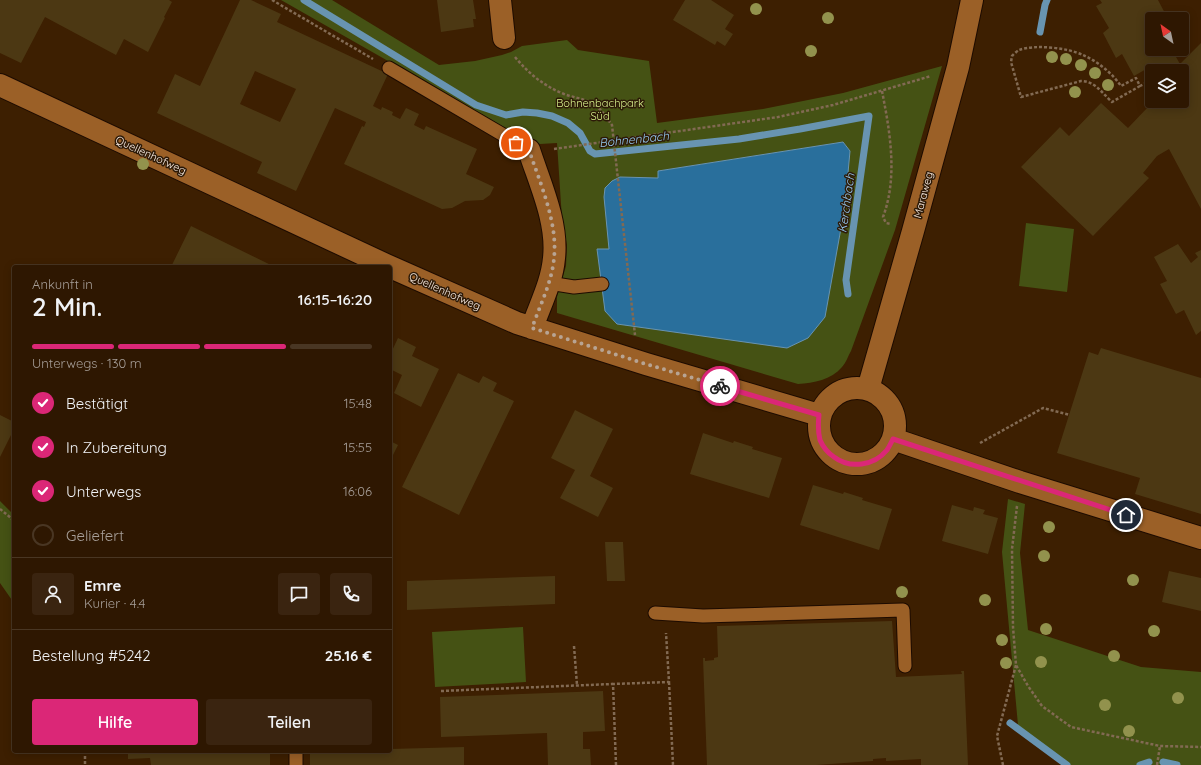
<!DOCTYPE html>
<html lang="de">
<head>
<meta charset="utf-8">
<style>
  :root { --surface:#2e1701; --page:#3a2410; --text:#f1f3f6; --muted:#a79f99; --line:#493623; --accent:#db2777 }
  body { margin:0; font-family:Quicksand,sans-serif; background:var(--page); color:var(--text); height:100vh; display:flex; flex-direction:column; font-size:15px; white-space:nowrap }
  * { box-sizing:border-box; margin:0 }
  p { font-size:13px; color:var(--muted) }
  .icon { flex:none; width:22px; height:22px; fill:none; stroke:currentColor; stroke-width:2; stroke-linecap:round; stroke-linejoin:round }
  .map { position:relative; flex:1; overflow:hidden }
  .details { position:absolute; left:12px; top:265px; width:380px; height:488px; display:flex; flex-direction:column; background:var(--surface); border-radius:4px; box-shadow:0 2px 10px #0003,0 0 0 1px var(--line) }
  .details>* { flex:none }
  .needle { width:26px; rotate:327deg }
  .fabs { position:absolute; left:1145px; top:12px; display:grid; gap:8px }
  .fabs a { display:grid; place-items:center; width:44px; height:44px; border-radius:4px; background:var(--surface); box-shadow:0 2px 10px #0003,0 0 0 1px var(--line); font-size:20px }
  .pin { position:absolute; display:grid; place-items:center; width:34px; height:34px; color:#fff; margin:-17px; border:2px solid #fff; border-radius:50%; box-shadow:0 1px 4px #0007 }
  .courier { position:absolute; display:grid; place-items:center; width:40px; height:40px; margin:-20px; border:3px solid #db2777; border-radius:50%; background:#fff; color:#222; box-shadow:0 1px 5px #0007 }
  .head em { font-style:normal; font-weight:600 }
  .head div { display:flex; flex-direction:column-reverse }
  .head { display:flex; align-items:center; justify-content:space-between; height:68px; padding:0 20px }
  h1 { font-size:26px; font-weight:600; line-height:30px }
  .bar { display:grid; grid-template-columns:repeat(4,1fr); gap:6px 4px; align-content:center; height:48px; padding:0 20px }
  .bar i { height:5px; border-radius:3px; background:var(--line) }
  .bar .on { background:var(--accent) }
  .bar p { grid-column:span 4 }
  .line { display:flex; align-items:center; gap:10px; padding:0 20px; border-top:1px solid var(--line) }
  .line div { flex:1 }
  .round { display:grid; place-items:center; flex:none; width:42px; height:42px; border-radius:4px; background:var(--page) }
  ol { padding:0 20px; list-style:none }
  li { display:flex; align-items:center; gap:12px; height:44px }
  li p { margin-inline-start:auto }
  li .icon { padding:4px; border-radius:50%; background:var(--accent); color:#fff; stroke-width:4 }
  li:last-child { color:var(--muted) }
  li i { width:22px; height:22px; border:2px solid var(--line); border-radius:50% }
  .cta { display:flex; gap:8px; margin-top:auto; padding:8px 20px }
  .cta a { flex:1; height:46px; border-radius:4px; background:var(--accent); color:#fff; font-size:16px; font-weight:600; line-height:46px; text-align:center }
  .cta a+a { background:var(--page); color:var(--text) }
  .map>svg:first-child { display:block }
  .green { fill:#455214; fill-rule:evenodd }
  .water { fill:#296f9c; stroke:#6894b1 }
  .lines { fill:none; stroke-linecap:round; stroke-linejoin:round }
  .stream { stroke:#6894b1; stroke-width:7 }
  .building { fill:#4c3813; fill-rule:evenodd }
  .lane-casing { stroke:#1d0b00; stroke-width:15 }
  .street-casing { stroke:#1d0b00; stroke-width:24 }
  .path { stroke:#826a53; stroke-width:2.5; stroke-dasharray:3 2; stroke-linecap:butt }
  .lane { stroke:#9b6027; stroke-width:13 }
  .street { stroke:#9b6027; stroke-width:22 }
  .tree { fill:#92924d }
  .done { stroke:#b8a493; stroke-width:4; stroke-dasharray:0 7.2 }
  .route { stroke:#db2777; stroke-width:5 }
  .labels { text-anchor:middle; dominant-baseline:central; stroke-width:3; stroke-linejoin:round; paint-order:stroke }
  .park-label { font-size:11px; fill:#d7f18c; stroke:#2c1907 }
  .street-label { font-size:11px; fill:#faece1; stroke:#2c1907 }
  .water-label { font-size:12px; font-style:italic; fill:#95caf0; stroke:#2c1907 }
</style>
</head>
<body>
<div class="map">
<svg width="1201" height="765" viewBox="0 0 1201 765">
  <rect width="100%" height="100%" fill="#3d1f01"/>
  <!-- green -->
  <path class="green" d="M281 0H332L439 65 475 61 502 55 511 52 522 46 567 40 578 50 649 61 657 123 763 109 843 93 942 66 895 230 851 351C848 356 846 363 842 367 831 380 814 383 798 384L557 313V297L566 266 567 245 562 219 557 143 540 144 518 135ZM843 142 850 151 602 284 597 249H609L620 177 658 178V171Z
    M1026 223 1074 229 1067 292 1019 286Z
    M1008 499 1025 504 1020 553 1028 630 1141 667 1201 672V765H1067L1018 725 1002 552Z
    M0 501 14 515V603L0 583Z
    M523 627 526 682 435 687 432 632Z"/>
  <!-- water -->
  <path class="water" d="M843 142 850 151 845 206 825 317 808 338 787 348 617 324 605 311 597 249H609L604 197 605 188 612 181 620 177 658 178V171Z"/>
  <g class="lines">
    <!-- stream -->
    <path class="stream" d="M304 0 476 105 506 115 523 112 537 113 552 116 568 123 580 133 590 151 595 154 739 139 800 129 869 116 846 280 848 294
      M1040 32 1045 5 1047 0
      M1010 723 1067 765
      M1163 762 1177 765
      M1140 765 1149 762"/>
  </g>
  <!-- building -->
  <path class="building" d="M0 0H169L172 2 164 17 165 18 148 52 124 39 116 55 45 17 21 63 0 53Z
    M240 0H251L281 14 277 22 388 74 373 106 381 110 382 107 393 112 392 115 400 119 406 108 419 114 414 125 424 130 426 126 477 149 466 174 494 187 490 195 483 200 465 201 452 208 442 209 344 164 362 126 364 127 366 122 335 108 296 191 257 173 262 162 157 113 175 74 200 86ZM255 71 296 89 280 122 240 104Z
    M437 0H473L476 19H473L474 27 441 32Z
    M685 0H711L734 15 725 29 733 34 725 46 717 41 715 45 673 20Z
    M1100 0H1158L1168 19H1152V49H1175L1172 50 1180 64 1201 43V209L1169 149 1157 156 1143 173 1149 178 1093 236 1021 167 1060 127 1069 136 1101 103 1128 128 1148 107 1144 102 1152 93V101H1182V71H1152V75L1148 68 1134 76 1122 54 1116 58 1103 33 1109 28 1096 6 1102 3Z
    M1182 34 1187 43 1182 45Z
    M191 226 275 267H171Z
    M1178 244 1191 263 1198 257 1195 253 1201 250V331L1196 335 1184 310 1176 314 1160 284 1167 281 1154 257Z
    M398 338 416 347 412 356 439 369 421 407 394 393 402 375 390 369V355Z
    M1101 348 1201 378V514L1135 494 1140 478 1057 453 1089 352 1098 355Z
    M458 373 479 383 483 376 497 383 493 391 514 401 459 515 402 487Z
    M575 410 613 429 590 476 613 488 598 517 560 498 575 470 551 458Z
    M0 415 14 422V429L0 457Z
    M703 433 733 443 734 441 753 447 752 449 782 458 769 498 690 474Z
    M390 441 398 445 390 461Z
    M813 485 843 494 844 492 863 498 862 500 892 509 879 550 800 525Z
    M952 505 973 511 974 507 985 510 983 514 998 518 988 554 942 541Z
    M605 542H623L625 581H607Z
    M1169 571 1201 578V611L1162 602Z
    M555 576V604L407 610V581Z
    M892 621 896 677 962 674 961 671H964L968 765H921V759L886 761V758L873 759V761L816 765H707L703 658H705V661L714 660V658L718 657 717 626Z
    M603 691 605 731 583 732V749H590L591 765H548L547 733 441 737 440 697Z
    M464 747V765H310V751H390V749Z
    M128 751H270V765H151L150 758 128 759Z"/>
  <g class="lines">
    <defs>
      <path id="lane" d="M389 68 529 150
        M549 283 574 287 602 284
        M655 613 703 616 903 610 905 666
        M296 765V751"/>
      <path id="street" d="M500 0 504 38
        M0 85 386 265 517 323 646 364 819 415
        M529 150C540 184 558 222 554 258 552 282 540 305 532 328
        M819 426a38 38 0 1 1 76 0a38 38 0 1 1-76 0Z
        M868 389 913 231 958 67 972 0
        M893 439 1020 482 1201 538"/>
    </defs>
    <!-- lane casing -->
    <use href="#lane" class="lane-casing"/>
    <!-- street casing -->
    <use href="#street" class="street-casing"/>
    <!-- path -->
    <path class="path" d="M272 0 373 59
      M515 57C529 74 544 86 564 94 575 98 587 99 596 106 603 111 607 119 612 125L635 335
      M1140 86 1112 102C1102 93 1095 81 1081 81L1021 97 1011 62 1012 56C1014 54 1017 51 1019 50 1036 44 1068 48 1083 55 1097 61 1112 73 1121 86L1136 78 1140 86 1152 80
      M882 91C890 132 898 177 883 217L886 223 891 224
      M554 149 778 117 833 105 931 76
      M980 443 1043 408 1070 415
      M1017 506 1012 549 1013 627 1016 665 1028 686 1042 706 1071 727 1160 746 1201 747
      M0 509 11 518 14 522
      M574 646 577 685
      M669 682 673 765
      M441 691 613 684
      M85 751V765
      M616 765 613 684 669 682 666 633
      M1003 765 997 736 1016 665
      M1157 765 1160 746"/>
    <!-- lane -->
    <use href="#lane" class="lane"/>
    <!-- street -->
    <use href="#street" class="street"/>
  </g>
  <!-- trees -->
  <g class="tree">
    <circle cx="756" cy="9" r="6"/>
    <circle cx="828" cy="18" r="6"/>
    <circle cx="811" cy="51" r="6"/>
    <circle cx="1052" cy="57" r="6"/>
    <circle cx="1066" cy="59" r="6"/>
    <circle cx="1081" cy="65" r="6"/>
    <circle cx="1095" cy="73" r="6"/>
    <circle cx="1108" cy="85" r="6"/>
    <circle cx="1075" cy="92" r="6"/>
    <circle cx="143" cy="164" r="6"/>
    <circle cx="1049" cy="527" r="6"/>
    <circle cx="1044" cy="556" r="6"/>
    <circle cx="1133" cy="580" r="6"/>
    <circle cx="902" cy="592" r="6"/>
    <circle cx="985" cy="600" r="6"/>
    <circle cx="1046" cy="629" r="6"/>
    <circle cx="1154" cy="631" r="6"/>
    <circle cx="1002" cy="640" r="6"/>
    <circle cx="1114" cy="656" r="6"/>
    <circle cx="1041" cy="662" r="6"/>
    <circle cx="1006" cy="663" r="6"/>
    <circle cx="1178" cy="698" r="6"/>
    <circle cx="1105" cy="705" r="6"/>
    <circle cx="1129" cy="731" r="6"/>
  </g>
  <g class="lines">
    <!-- done -->
    <path class="done" d="M516 143 529 150C540 183 558 223 554 258 552 282 540 305 532 328L646 364 720 386"/>
    <!-- route -->
    <path class="route" d="M720 386 819 415C818 424 818 432 820 440 823 447 828 453 834 457 850 469 874 466 887 450 889 447 891 443 893 439L1126 515"/>
  </g>
  <g class="labels">
    <!-- park labels -->
    <g class="park-label">
      <text x="600" y="103">Bohnenbachpark<tspan x="600" dy="13">Süd</tspan></text>
    </g>
    <!-- street labels -->
    <g class="street-label">
      <text transform="translate(151 155) rotate(25)">Quellenhofweg</text>
      <text transform="translate(923 195) rotate(-75)">Maraweg</text>
      <text transform="translate(445 291) rotate(24)">Quellenhofweg</text>
    </g>
    <!-- water labels -->
    <g class="water-label">
      <text transform="translate(634 139) rotate(-6)">Bohnenbach</text>
      <text transform="translate(846 203) rotate(-82)">Kerchbach</text>
    </g>
  </g>
</svg>
<div class="fabs">
<a><svg class="needle" viewBox="-14 -14 28 28"><path d="M0-13l5 13h-10z" fill="#e53935"/><path d="M0 13l5-13h-10z" fill="#a79f99"/></svg></a>
<a><svg class="icon" aria-label="layers" viewBox="0 0 24 24"><path d="M12 4l9 5-9 5-9-5zM3 14l9 5 9-5"/></svg></a>
</div>
<div class="pin" style="left:516px;top:143px;background:#ea580c"><svg class="icon" aria-label="bag" viewBox="0 0 24 24"><path d="M5 8h14l-1 12H6zM9 8a3 3 0 0 1 6 0"/></svg></div>
<div class="pin" style="left:1126px;top:515px;background:#1f2937"><svg class="icon" aria-label="home" viewBox="0 0 24 24"><path d="M3 11l9-7 9 7M6 9v11h12V9"/></svg></div>
<div class="courier" style="left:720px;top:386px"><svg class="icon" aria-label="bike" viewBox="0 0 24 24"><circle cx="6" cy="16" r="4"/><circle cx="18" cy="16" r="4"/><path d="M6 16l4-8h5l3 8M10 8l3 8H6M13 5h3"/></svg></div>
<section class="details">
<div class="head"><div><h1>2 Min.</h1><p>Ankunft in</p></div><em>16:15–16:20</em></div>
<div class="bar"><i class="on"></i><i class="on"></i><i class="on"></i><i></i><p>Unterwegs · 130 m</p></div>
<ol>
<li><svg class="icon" aria-label="check" viewBox="0 0 24 24"><path d="M5 12l5 5 9-10"/></svg>Bestätigt<p>15:48</p></li>
<li><svg class="icon" aria-label="check" viewBox="0 0 24 24"><path d="M5 12l5 5 9-10"/></svg>In Zubereitung<p>15:55</p></li>
<li><svg class="icon" aria-label="check" viewBox="0 0 24 24"><path d="M5 12l5 5 9-10"/></svg>Unterwegs<p>16:06</p></li>
<li><i></i>Geliefert</li>
</ol>
<div class="line" style="height:72px"><a class="round"><svg class="icon" aria-label="person" viewBox="0 0 24 24"><circle cx="12" cy="8" r="4"/><path d="M4 21q1-7 8-7t8 7"/></svg></a><div><b>Emre</b><p>Kurier · 4.4</p></div><a class="round"><svg class="icon" aria-label="chat" viewBox="0 0 24 24"><path d="M4 5h16v11H9l-5 4z"/></svg></a><a class="round"><svg class="icon" aria-label="phone" viewBox="0 0 24 24"><path d="M5 4h4l2 5-3 2q2 4 5 5l2-3 5 2v4C11 20 4 13 5 4z"/></svg></a></div>
<div class="line" style="height:52px"><div>Bestellung #5242</div><b>25.16 €</b></div>
<div class="cta"><a>Hilfe</a><a>Teilen</a></div>
</section>
</div>
</body>
</html>
